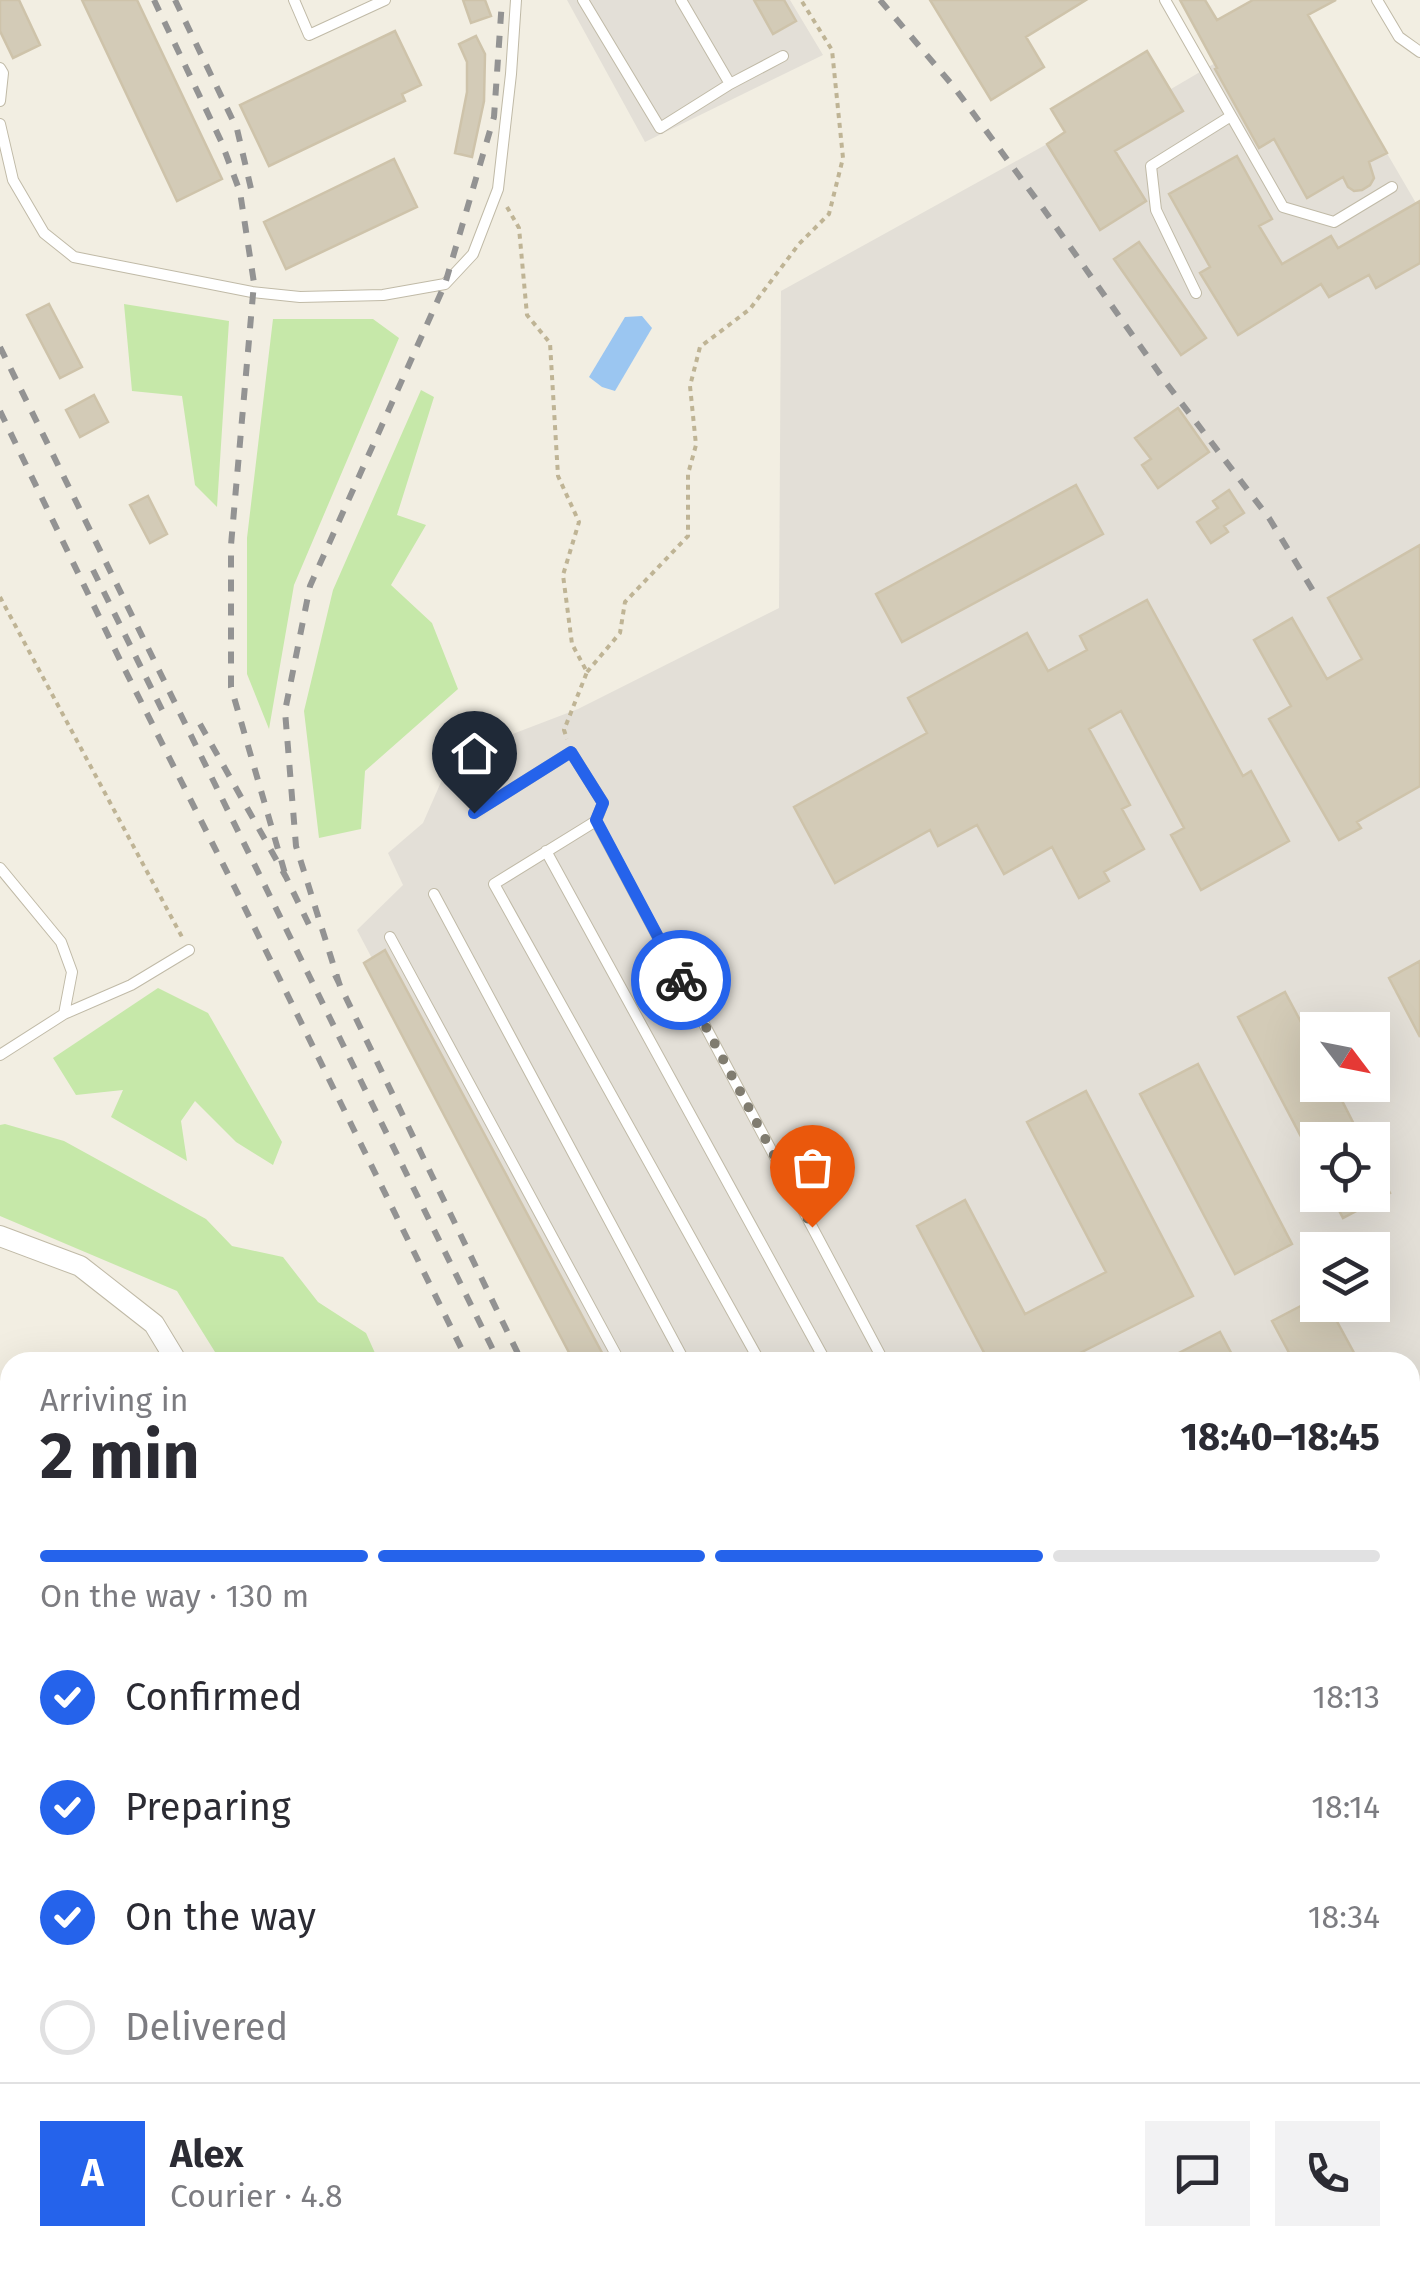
<!DOCTYPE html>
<html lang="en">
<head>
<meta charset="utf-8">
<style>
  :root { --surface:#fff; --page:#f2f2f3; --text:#2b2b33; --muted:#7c7c81; --line:#e1e1e2; --accent:#2563eb }
  body { margin:0; font-family:"Fira Sans",sans-serif; background:var(--page); color:var(--text); height:100vh; display:flex; flex-direction:column; font-size:38px; white-space:nowrap }
  * { box-sizing:border-box; margin:0 }
  p { font-size:32px; color:var(--muted) }
  .icon { flex:none; width:55px; height:55px; fill:none; stroke:currentColor; stroke-width:2; stroke-linecap:round; stroke-linejoin:round }
  .map { position:relative; flex:1; overflow:hidden }
  .details { position:absolute; left:0px; top:1352px; width:1420px; height:932px; display:flex; flex-direction:column; background:var(--surface); border-radius:30px 30px 0 0; box-shadow:0 10px 40px #0002 }
  .details>* { flex:none }
  .needle { width:65px; rotate:122deg }
  .controls { position:absolute; left:1300px; top:1012px; display:grid; gap:20px }
  .controls a { display:grid; place-items:center; width:90px; height:90px; border-radius:0px; background:var(--surface); box-shadow:0 10px 40px #0002; font-size:50px }
  .pin { position:absolute; display:grid; place-items:center; width:85px; height:85px; color:#fff; margin:-102px -42px; border-radius:50% 50% 50% 0; rotate:-45deg; box-shadow:0 0 10px #0007 }
  .pin .icon { rotate:45deg }
  .courier { position:absolute; display:grid; place-items:center; width:100px; height:100px; margin:-50px; border:8px solid #2563eb; border-radius:50%; background:#fff; color:#222; box-shadow:0 2px 12px #0007 }
  .head em { font-style:normal; font-weight:700 }
  .head div { display:flex; flex-direction:column-reverse }
  .head { display:flex; align-items:center; justify-content:space-between; height:170px; padding:0 40px }
  h1 { font-size:65px; font-weight:700; line-height:75px }
  .bar { display:grid; grid-template-columns:repeat(4,1fr); gap:15px 10px; align-content:center; height:120px; padding:0 40px }
  .bar i { height:12px; border-radius:8px; background:var(--line) }
  .bar .selected { background:var(--accent) }
  .bar p { grid-column:span 4 }
  .line { display:flex; align-items:center; gap:25px; padding:0 40px; border-top:2px solid var(--line) }
  .line div { flex:1 }
  .round { display:grid; place-items:center; flex:none; width:105px; height:105px; border-radius:0px; background:var(--page) }
  ol { padding:0 40px; list-style:none }
  li { display:flex; align-items:center; gap:30px; height:110px }
  li p { margin-inline-start:auto }
  li .icon { padding:10px; border-radius:50%; background:var(--accent); color:#fff; stroke-width:4 }
  li:last-child { color:var(--muted) }
  li i { width:55px; height:55px; border:5px solid var(--line); border-radius:50% }
  .map>svg:first-child { display:block }
  .industrial { fill:#e3dfd7; fill-rule:evenodd }
  .green { fill:#c6e8a9 }
  .water { fill:#9bc6f1 }
  .lines { fill:none; stroke-linecap:round; stroke-linejoin:round }
  .stream { stroke:#9bc6f1; stroke-width:6 }
  .building { fill:#d3cbb7; stroke:#cec3aa; stroke-width:2.5 }
  .service-casing { stroke:#c0baa7; stroke-width:12 }
  .minor-casing { stroke:#c0baa7; stroke-width:22 }
  .path { stroke:#bfb495; stroke-width:4; stroke-dasharray:5 5; stroke-linecap:butt }
  .service { stroke:#fff; stroke-width:10 }
  .minor { stroke:#fff; stroke-width:20 }
  .rail { stroke:#939393; stroke-width:6; stroke-dasharray:12 12; stroke-linecap:butt }
  .done { stroke:#807c70; stroke-width:10; stroke-dasharray:0 18 }
  .route { stroke:#2563eb; stroke-width:12 }
</style>
</head>
<body>
<div class="map">
<svg width="1420" height="2283" viewBox="0 0 1420 2283">
  <rect width="100%" height="100%" fill="#f2eee2"/>
  <!-- industrial -->
  <path class="industrial" d="M567 0H790L823 55 645 142Z
    M1304 11 1420 210V1740L1410 1739V1362H585L357 930 403 885 388 853 423 823 452 757 578 709 779 608 781 291 1047 144 1115 101 1101 78 1147 51 1171 89ZM1318 1030H1372V1085H1318ZM1318 1140H1372V1195H1318ZM1318 1250H1372V1305H1318Z
    M1414 1881 1420 1883V2257L1410 2252V1894Z"/>
  <!-- green -->
  <path class="green" d="M124 304 229 321 217 507 195 485 182 396 132 391Z
    M273 319H373L399 338 294 585 269 729 247 674V538Z
    M421 390 434 397 397 515 426 525 391 585 432 623 458 689 365 771 361 829 319 838 304 711 333 590Z
    M158 988 208 1013 282 1142 273 1165 236 1142 195 1101 181 1121 187 1161 111 1117 123 1090 76 1095 53 1058Z
    M5 1124 64 1141 206 1219 232 1246 283 1257 318 1302 366 1333 379 1362H246L215 1352 177 1291 0 1216V1125Z
    M968 2275H1053L1056 2283H971Z
    M1215 2275H1336L1345 2283H1277L1272 2281 1270 2283H1216Z"/>
  <!-- water -->
  <path class="water" d="M642 316 652 328 615 391 602 387 589 377 625 317Z"/>
  <g class="lines">
    <!-- stream -->
    <path class="stream" d="M391 1357 394 1362
      M787 2275 789 2283"/>
  </g>
  <!-- building -->
  <path class="building" d="M0 0H19L40 45 13 58 0 31Z
    M82 0H137L222 179 177 201Z
    M463 0H485L491 16 471 23Z
    M754 0H784L796 21 773 34Z
    M930 0H1086L1026 37 1044 67 991 100Z
    M1180 0H1205L1217 20 1253 0H1336L1308 15 1387 153 1369 162 1374 178 1370 185 1362 190 1354 191 1348 187 1343 177 1307 198 1274 139 1259 148 1215 69 1217 68Z
    M395 31 421 85 402 94 405 101 269 166 240 105Z
    M476 36 485 54 484 101 472 157 455 153 467 92V62L459 44Z
    M1147 51 1183 111 1115 151 1146 201 1100 230 1047 144 1065 132 1051 109Z
    M1237 156 1272 219 1259 226 1282 264 1331 236 1338 248 1420 201V263L1376 288 1369 275 1329 297 1321 284 1238 335 1200 273 1210 267 1169 194Z
    M394 159 417 207 286 269 264 222Z
    M1139 242 1206 338 1181 355 1114 259Z
    M49 304 82 367 60 378 27 315Z
    M94 395 108 422 80 437 66 410Z
    M1178 408 1209 452 1158 488 1142 465 1151 459 1135 438Z
    M1076 485 1103 534 902 642 876 594Z
    M1229 490 1244 513 1224 526 1228 532 1211 543 1197 522 1218 508 1213 501Z
    M148 496 167 534 150 543 130 505Z
    M1420 545V786L1357 822 1361 828 1339 840 1269 719 1291 706 1254 640 1292 618 1327 679 1362 659 1328 598Z
    M1147 600 1243 776 1251 771 1289 841 1201 890 1171 835 1184 828 1121 711 1089 729 1130 805 1122 809 1144 849 1104 872 1109 881 1079 898 1052 847 1004 874 977 825 938 846 930 830 835 883 794 807 927 733 908 698 1027 633 1048 671 1087 650 1080 636Z
    M385 950 607 1362H574L364 963Z
    M1420 961V1037L1389 978Z
    M1285 992 1318 1054V1085H1334L1362 1140H1318V1169L1238 1017Z
    M1198 1064 1292 1244 1235 1274 1140 1094Z
    M1086 1091 1193 1296 1062 1362H989L917 1226 965 1200 1025 1314 1106 1272 1027 1122Z
    M1372 1160 1390 1193 1343 1218 1331 1195H1372Z
    M1318 1297V1305H1328L1359 1362H1294L1272 1321Z
    M1220 1332 1236 1362H1161Z"/>
  <g class="lines">
    <defs>
      <path id="service" d="M294 0 309 35 385 0
        M583 0 660 128 730 84 681 0
        M1165 0 1283 207 1334 222 1392 187
        M1377 0 1399 37 1420 52
        M0 68 3 73 0 101
        M730 84 783 56
        M0 124 13 180 44 233 74 257 252 292 300 297 383 295 445 284 473 254 498 189 511 74 516 0
        M1196 293 1156 210 1151 166 1231 116
        M474 813 571 752 603 803 596 821
        M546 851 826 1362
        M0 868 61 942 72 972 64 1014
        M434 894 685 1362
        M390 937 620 1362
        M0 1055 64 1014 131 985 189 950
        M760 1362 494 884 596 821 884 1362
        M1410 1536 1420 1537
        M1410 1666 1420 1668
        M1410 1731 1420 1732
        M435 2275 453 2283
        M171 2276 188 2283
        M304 2283 309 2275"/>
      <path id="minor" d="M0 1236 80 1266 154 1324 177 1362
        M708 2275 709 2283"/>
    </defs>
    <!-- service casing -->
    <use href="#service" class="service-casing"/>
    <!-- minor casing -->
    <use href="#minor" class="minor-casing"/>
    <!-- path -->
    <path class="path" d="M507 207 519 228 527 315 550 343 558 476 579 522 563 575 572 644 587 672 564 730 567 739
      M0 597 182 937
      M587 672 620 633 625 602 688 536V474L696 445 690 386 700 347 750 309 799 244 829 214 843 158 832 50 801 0
      M0 1989 10 1995
      M526 2275 542 2283"/>
    <!-- service -->
    <use href="#service" class="service"/>
    <!-- minor -->
    <use href="#minor" class="minor"/>
    <!-- rail -->
    <path class="rail" d="M154 0 221 141 240 192 254 283 231 545V687L286 877
      M175 0 237 129 252 193
      M880 0 954 87 1042 207 1167 384 1269 518 1315 594
      M0 347 499 1362
      M0 411 120 660 235 888 468 1362
      M93 570 166 718
      M200 724 286 877 312 931
      M335 975 522 1362
      M340 986 296 846 285 711 310 586 445 284 494 117 502 0
      M1410 2271 1420 2276
      M820 2275 822 2283
      M836 2275 837 2283
      M906 2275 909 2283
      M1354 2275 1364 2283"/>
  </g>
  <g class="lines">
    <!-- done -->
    <path class="done" d="M681 980 812 1227"/>
    <!-- route -->
    <path class="route" d="M474 813 571 752 603 803 596 820 681 980"/>
  </g>
</svg>
<div class="controls">
<a><svg class="needle" viewBox="-14 -14 28 28"><path d="M0-13l5 13h-10z" fill="#e53935"/><path d="M0 13l5-13h-10z" fill="#7c7c81"/></svg></a>
<a><svg class="icon" aria-label="locate" viewBox="0 0 24 24"><circle cx="12" cy="12" r="6"/><path d="M12 2v4M12 18v4M2 12h4M18 12h4"/></svg></a>
<a><svg class="icon" aria-label="layers" viewBox="0 0 24 24"><path d="M12 4l9 5-9 5-9-5zM3 14l9 5 9-5"/></svg></a>
</div>
<div class="pin" style="left:812px;top:1227px;background:#ea580c"><svg class="icon" aria-label="bag" viewBox="0 0 24 24"><path d="M5 8h14l-1 12H6zM9 8a3 3 0 0 1 6 0"/></svg></div>
<div class="pin" style="left:474px;top:813px;background:#1f2937"><svg class="icon" aria-label="home" viewBox="0 0 24 24"><path d="M3 11l9-7 9 7M6 9v11h12V9"/></svg></div>
<div class="courier" style="left:681px;top:980px"><svg class="icon" aria-label="bike" viewBox="0 0 24 24"><circle cx="6" cy="16" r="4"/><circle cx="18" cy="16" r="4"/><path d="M6 16l4-8h5l3 8M10 8l3 8H6M13 5h3"/></svg></div>
<section class="details">
<div class="head"><div><h1>2 min</h1><p>Arriving in</p></div><em>18:40–18:45</em></div>
<div class="bar"><i class="selected"></i><i class="selected"></i><i class="selected"></i><i></i><p>On the way · 130 m</p></div>
<ol>
<li><svg class="icon" aria-label="check" viewBox="0 0 24 24"><path d="M5 12l5 5 9-10"/></svg>Confirmed<p>18:13</p></li>
<li><svg class="icon" aria-label="check" viewBox="0 0 24 24"><path d="M5 12l5 5 9-10"/></svg>Preparing<p>18:14</p></li>
<li><svg class="icon" aria-label="check" viewBox="0 0 24 24"><path d="M5 12l5 5 9-10"/></svg>On the way<p>18:34</p></li>
<li><i></i>Delivered</li>
</ol>
<div class="line" style="height:180px"><b class="round" style="background:var(--accent);color:#fff">A</b><div><b>Alex</b><p>Courier · 4.8</p></div><a class="round"><svg class="icon" aria-label="chat" viewBox="0 0 24 24"><path d="M4 5h16v11H9l-5 4z"/></svg></a><a class="round"><svg class="icon" aria-label="phone" viewBox="0 0 24 24"><path d="M5 4h4l2 5-3 2q2 4 5 5l2-3 5 2v4C11 20 4 13 5 4z"/></svg></a></div>
</section>
</div>
</body>
</html>
